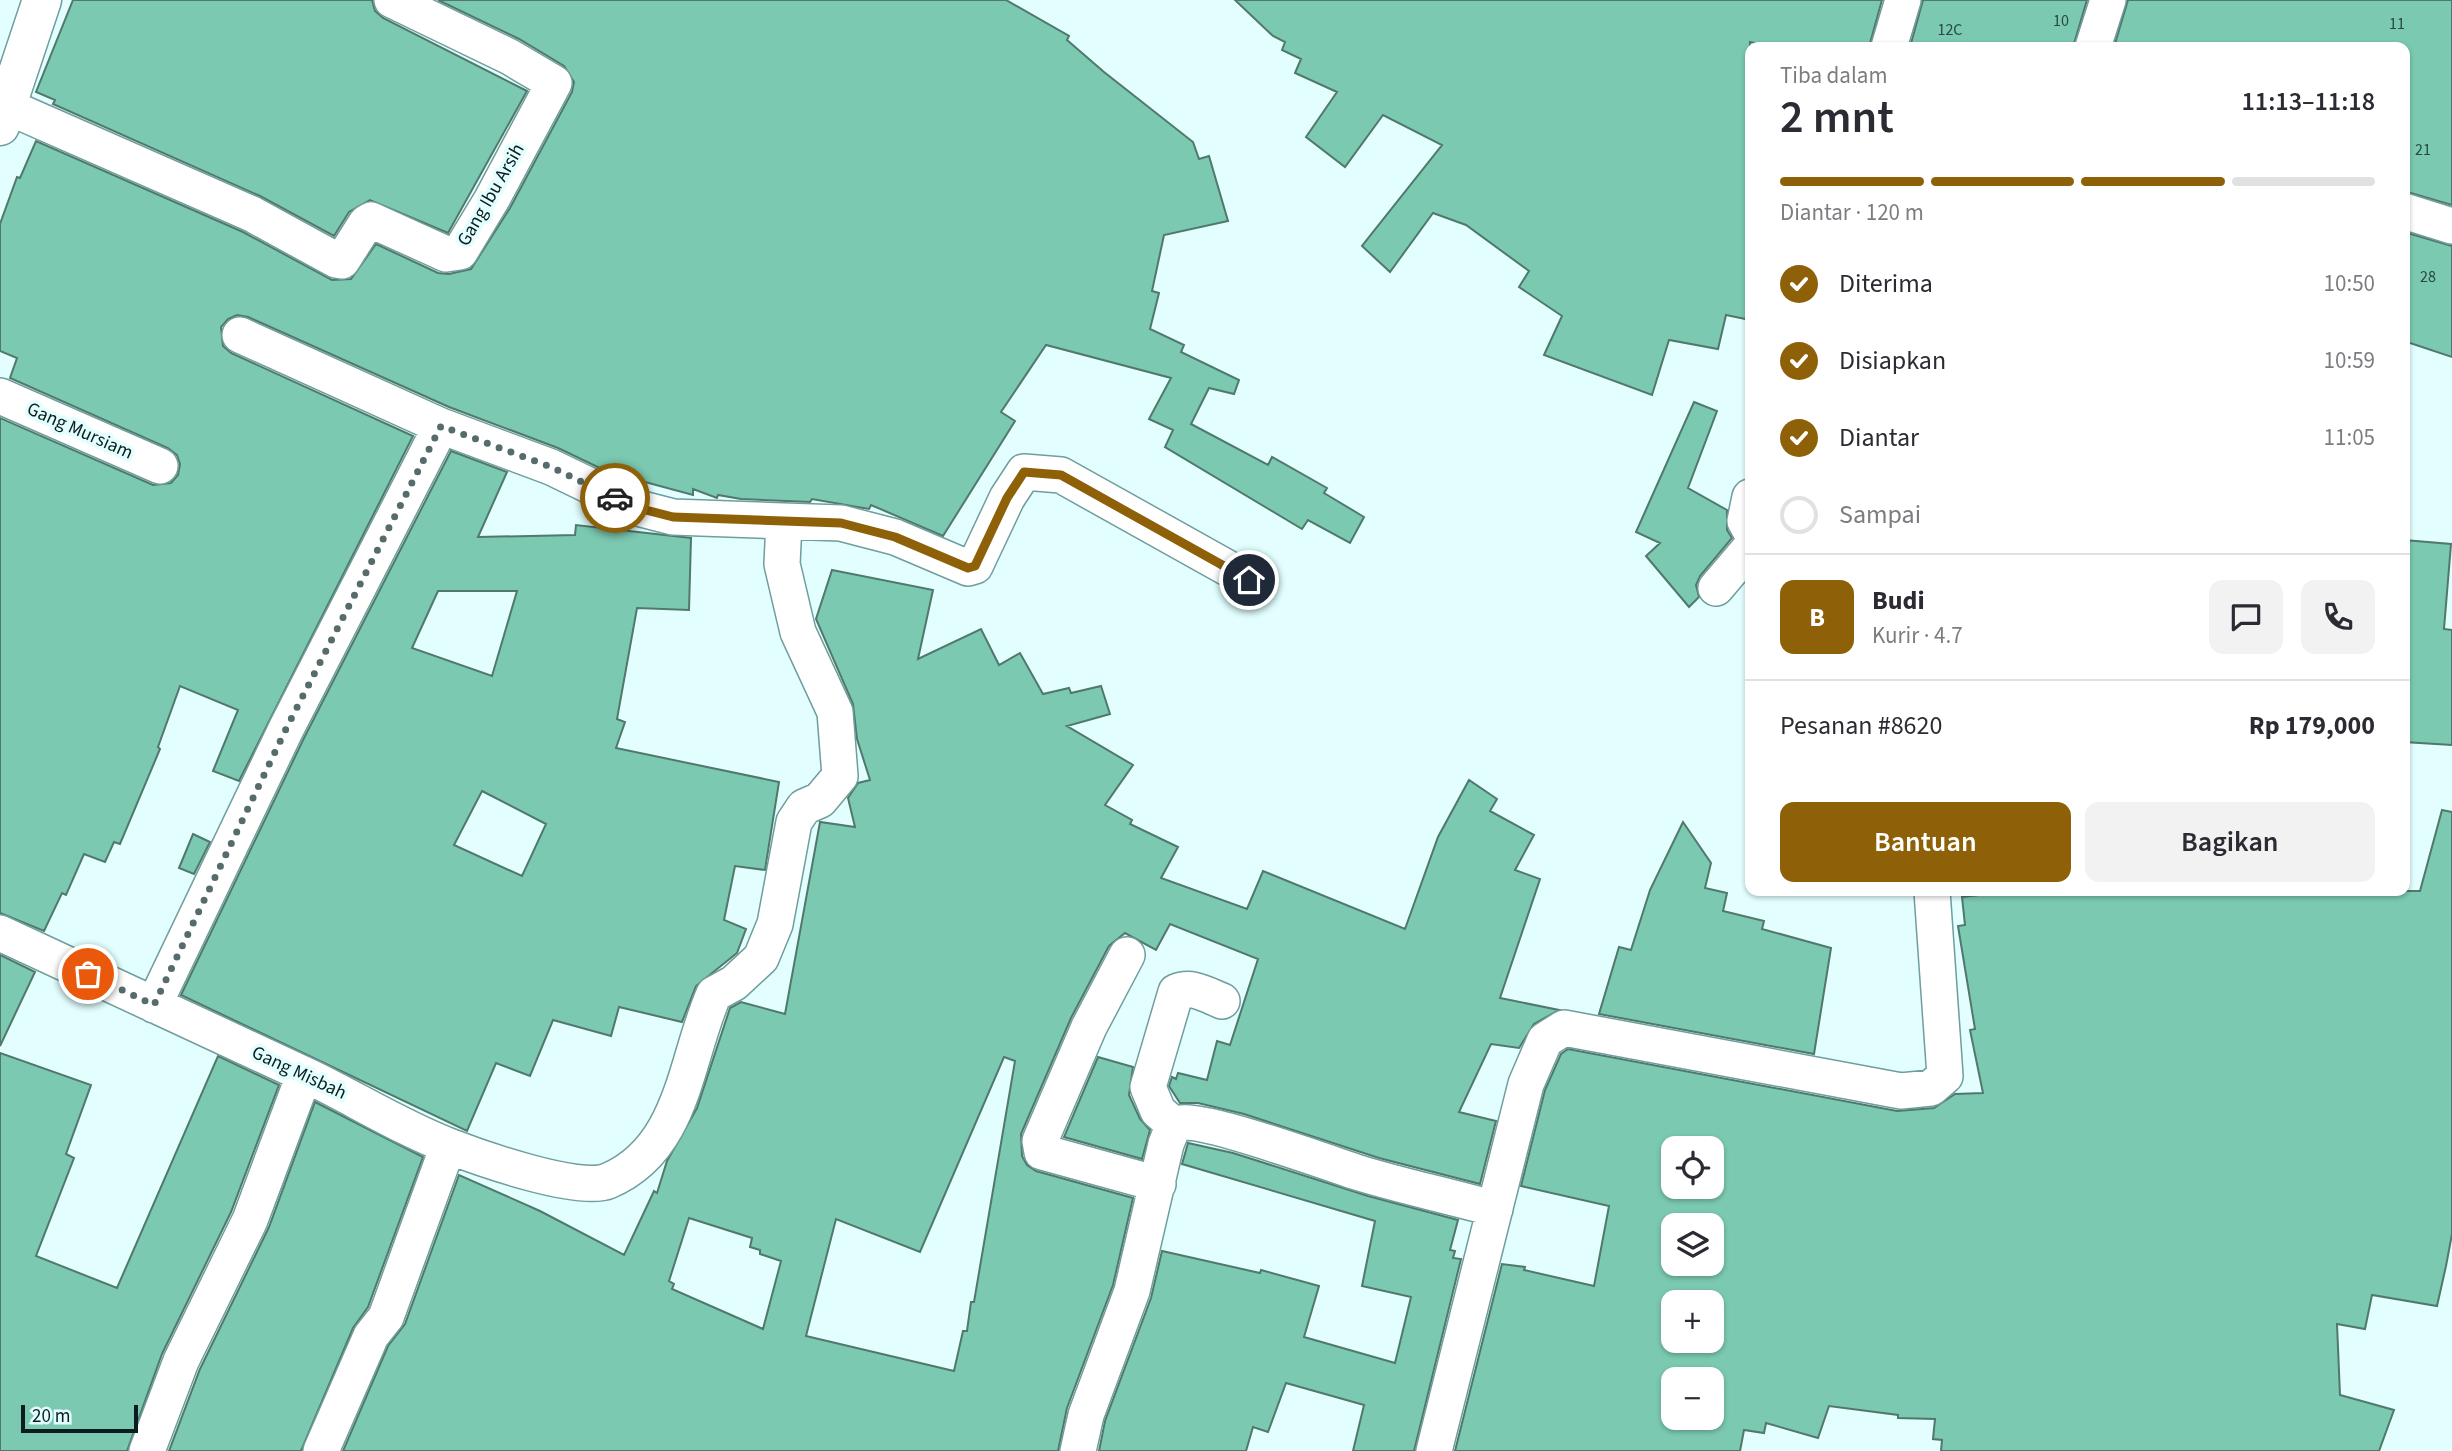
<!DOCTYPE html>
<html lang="id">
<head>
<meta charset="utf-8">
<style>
  :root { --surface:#fff; --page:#f2f2f3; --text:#2b2b33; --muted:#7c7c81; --line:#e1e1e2; --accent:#8e6109 }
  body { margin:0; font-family:"Source Sans 3",sans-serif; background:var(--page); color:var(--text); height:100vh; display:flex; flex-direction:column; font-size:26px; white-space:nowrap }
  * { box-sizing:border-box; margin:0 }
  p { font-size:23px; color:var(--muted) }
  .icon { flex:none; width:38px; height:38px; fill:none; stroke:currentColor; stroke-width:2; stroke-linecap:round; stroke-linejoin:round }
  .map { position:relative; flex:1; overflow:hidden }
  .drawer { position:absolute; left:1745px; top:42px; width:665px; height:854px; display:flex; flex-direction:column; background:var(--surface); border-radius:14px; box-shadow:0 2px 5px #0004 }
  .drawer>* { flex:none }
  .buttons { position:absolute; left:1661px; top:1136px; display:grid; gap:14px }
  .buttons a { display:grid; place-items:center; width:63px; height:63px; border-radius:14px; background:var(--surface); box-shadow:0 2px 5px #0004; font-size:35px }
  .scale { position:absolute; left:21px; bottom:18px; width:117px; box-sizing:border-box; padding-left:7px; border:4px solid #0b1d1e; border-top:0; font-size:19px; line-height:24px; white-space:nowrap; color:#0b1d1e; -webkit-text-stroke:5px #e2fefe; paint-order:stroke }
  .pin { position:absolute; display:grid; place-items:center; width:60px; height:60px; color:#fff; margin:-30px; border:4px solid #fff; border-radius:50%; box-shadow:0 2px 7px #0007 }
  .courier { position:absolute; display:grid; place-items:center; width:70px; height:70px; margin:-35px; border:5px solid #8e6109; border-radius:50%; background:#fff; color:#222; box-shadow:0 2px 9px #0007 }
  .headline em { font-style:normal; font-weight:600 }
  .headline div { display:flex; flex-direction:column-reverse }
  .headline { display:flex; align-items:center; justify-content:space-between; height:119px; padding:0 35px }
  h1 { font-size:46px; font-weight:600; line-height:52px }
  .bar { display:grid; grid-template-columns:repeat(4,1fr); gap:10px 7px; align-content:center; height:84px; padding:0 35px }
  .bar i { height:9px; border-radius:5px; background:var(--line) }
  .bar .on { background:var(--accent) }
  .bar p { grid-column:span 4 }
  .line { display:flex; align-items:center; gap:18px; padding:0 35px; border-top:2px solid var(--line) }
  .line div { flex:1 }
  .round { display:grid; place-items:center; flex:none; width:74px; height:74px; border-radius:14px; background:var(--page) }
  ol { padding:0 35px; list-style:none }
  li { display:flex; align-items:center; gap:21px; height:77px }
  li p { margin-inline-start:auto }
  li .icon { padding:7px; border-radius:50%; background:var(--accent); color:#fff; stroke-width:4 }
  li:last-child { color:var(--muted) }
  li i { width:38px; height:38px; border:4px solid var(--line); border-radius:50% }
  .primary-button { display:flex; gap:14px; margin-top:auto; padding:14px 35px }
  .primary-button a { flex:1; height:80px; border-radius:14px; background:var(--accent); color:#fff; font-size:28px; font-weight:600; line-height:80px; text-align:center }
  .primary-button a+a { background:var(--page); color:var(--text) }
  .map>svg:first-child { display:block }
  .building { fill:#7bc9b1; stroke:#50786b; stroke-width:2; fill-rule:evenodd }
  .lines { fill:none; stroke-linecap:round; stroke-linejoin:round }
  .street-casing { stroke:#709d9d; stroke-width:38 }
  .secondary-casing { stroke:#709d9d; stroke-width:41 }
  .street { stroke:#fff; stroke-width:35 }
  .secondary { stroke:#fff; stroke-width:38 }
  .done { stroke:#566c6c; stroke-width:7; stroke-dasharray:0 12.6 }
  .route { stroke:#8e6109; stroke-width:9 }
  .labels { text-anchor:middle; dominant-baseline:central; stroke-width:7; stroke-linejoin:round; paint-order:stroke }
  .number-label { font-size:16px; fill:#274843 }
  .street-label { font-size:19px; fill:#0b1d1e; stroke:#e2fefe }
</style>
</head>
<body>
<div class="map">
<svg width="2452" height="1451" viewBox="0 0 2452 1451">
  <rect width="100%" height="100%" fill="#e2fefe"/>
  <!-- building -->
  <path class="building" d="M73 0H372L375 11 383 18 527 91 448 233 370 200 349 212 334 236 260 196 53 104 55 100 36 92Z
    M438 0H1006L1069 36 1067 40 1104 72 1193 142 1199 159 1209 156 1228 221 1164 235 1152 291 1159 293 1150 329 1184 345 1181 352 1239 380 1234 394 1209 388 1191 424 1268 465 1272 457 1327 488 1324 493 1364 517 1350 543 1308 520 1302 529 1165 447 1173 430 1149 419 1171 378 1046 345 1001 412 1015 421 943 536 871 505 869 509 812 499 810 502 741 499 718 495 717 498 693 489V495L608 472 558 448 449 407 248 317 237 315 228 319 221 327 223 346 231 353 413 436 239 781 213 771 238 710 180 686 158 747 160 749 120 844 114 842 105 862 84 854 66 895 62 893 44 931 0 913V418L153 485 171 483 178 475 180 464 177 455 168 448 10 378 17 358 0 351V224L17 177 20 178 36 141 243 232 332 280 351 279 376 244 438 273 449 274 471 269 510 208 572 92 574 82 564 66 519 39Z
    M1235 0H1882L1869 47H1772L1750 42V320L1726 315 1718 349 1669 340 1652 395 1544 355 1562 316 1519 287 1529 271 1466 225 1433 213 1390 272 1362 246 1442 145 1383 115 1345 167 1306 137 1337 92 1295 73 1301 59 1282 50 1285 42 1273 36Z
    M1923 0H2087L2073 47H1910Z
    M2128 0H2452V205L2404 191V47H2114Z
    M2404 232 2452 246V357L2404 341Z
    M1694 402 1717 411 1688 488 1727 510V530L1732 538 1700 576 1696 585 1699 597 1689 607 1646 556 1660 543 1636 532Z
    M451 451 507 472 478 537 575 535 576 525 691 538 689 610 637 608 617 719 625 722 616 748 779 782 765 870 735 866 724 920 746 929 737 953 696 986 682 1022 619 1007 611 1036 553 1020 530 1076 496 1063 467 1131 181 995 304 738ZM438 591H517L492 676 412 648ZM482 791 546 824 522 876 454 845Z
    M2404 540 2451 544 2444 629 2452 630V745L2404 742Z
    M832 570 933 590 918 659 981 629 999 665 1020 653 1043 694 1069 688 1071 693 1101 686 1110 714 1067 726 1133 765 1105 805 1132 820 1130 824 1178 847 1161 878 1247 909 1263 871 1405 929 1438 837 1469 780 1497 799 1490 811 1534 835 1515 870 1540 879 1500 998 1559 1010 1534 1024 1519 1048 1491 1044 1459 1112 1496 1121 1480 1184 1379 1158 1244 1114 1198 1103H1180L1169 1086 1172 1077 1176 1079 1178 1073 1207 1080 1217 1041 1230 1045 1258 959 1170 924 1156 950 1125 933 1109 946 1071 1018 1021 1134 1022 1156 1027 1165 1036 1171 1133 1198 1113 1285 1067 1408 1058 1451H343L388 1346 405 1324 459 1175 540 1211 624 1255 654 1191 657 1193 667 1161 697 1108 730 1008 741 1002 785 1014 820 822 855 827 848 798 858 783 870 780 857 739 853 704 816 619ZM1004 1057 1015 1061 974 1302H971L967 1331H963L954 1371 806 1336 836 1219 920 1252ZM689 1218 752 1238 750 1247 760 1250V1254L781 1261 763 1329 672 1289 674 1284 669 1281Z
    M2442 810 2452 812V1234L2446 1266 2437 1306 2372 1295 2365 1329 2337 1324 2340 1395 2394 1410 2379 1451H1941L1942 1440 1933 1439 1935 1419 1898 1418V1415L1829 1406 1818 1438 1766 1423 1764 1433 1744 1430 1740 1451H1455L1502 1264 1525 1267 1524 1270 1594 1286 1609 1206 1521 1186 1545 1090 1561 1054 1568 1049 1897 1111 1934 1108 1955 1094 1983 1093 1970 1030 1975 1029 1958 926 1965 925 1962 897 2014 891H2420ZM1673 1148H1712V1186H1673ZM1673 1225H1712V1264H1673ZM1673 1302H1712V1340H1673ZM1673 1379H1712V1418H1673Z
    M1683 822 1711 863 1705 888 1727 893 1723 911 1764 921 1762 929 1831 948 1814 1054 1599 1014 1619 947 1631 950 1650 890Z
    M193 834 210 842 194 874 179 868Z
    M0 955 35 972 0 1046Z
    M0 1053 91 1085 66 1154 74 1158 36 1256 117 1288 218 1056 279 1085 231 1212 162 1354 127 1451H0Z
    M1098 1057 1133 1067 1129 1095 1140 1119 1150 1130 1142 1159 1064 1137Z
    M315 1102 423 1157 368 1307 353 1328 301 1451H169L200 1369 269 1227Z
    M1188 1143 1233 1153 1368 1196 1458 1220 1450 1250 1455 1251 1453 1258 1461 1259 1414 1451H1353L1364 1405 1286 1383 1268 1432 1253 1427 1246 1451H1099L1105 1421 1151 1298 1162 1251 1260 1273 1261 1270 1319 1286 1304 1337 1395 1363 1411 1297 1362 1286 1375 1221 1182 1164Z"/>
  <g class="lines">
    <defs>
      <path id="street" d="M1889 47 1903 0
        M2093 47 2108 0
        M6 106 252 214 336 260 342 261 366 223 371 220 446 254 460 252 492 199 554 83 510 57 392 0
        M2404 211 2452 226
        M240 335 441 426
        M0 396 160 466
        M1750 497 1745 521 1750 530
        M1716 588 1750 548
        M0 933C104 982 208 1029 312 1078 357 1100 402 1128 449 1146 480 1158 579 1193 608 1181 684 1149 685 1059 714 994L734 983 761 958 775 924 794 822 804 807 820 800 840 776 835 712 798 632 782 564 784 522
        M1127 955 1089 1027 1040 1141 1042 1152 1158 1184
        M154 1005 286 729 441 426 551 467 634 507 673 517 841 523 895 537 968 568 975 566 1007 498 1024 472 1061 475 1249 580
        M1175 1126 1158 1111 1148 1087 1176 992C1192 985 1207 995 1222 1001
        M147 1451 181 1361 250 1220 304 1075
        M321 1451 371 1336 386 1317 448 1146
        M1078 1451 1086 1415 1132 1291 1166 1144C1169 1137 1172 1125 1181 1123 1204 1118 1326 1162 1356 1172 1401 1186 1449 1196 1495 1209
        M1434 1451 1526 1084 1545 1040 1564 1028 1901 1091 1931 1088 1945 1076 1932 891"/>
      <path id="secondary" d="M0 126 42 0"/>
    </defs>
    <!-- street casing -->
    <use href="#street" class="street-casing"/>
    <!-- secondary casing -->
    <use href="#secondary" class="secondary-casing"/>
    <!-- street -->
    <use href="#street" class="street"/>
    <!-- secondary -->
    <use href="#secondary" class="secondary"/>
  </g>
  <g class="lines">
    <!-- done -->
    <path class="done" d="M88 974 154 1005 286 729 441 426 551 467 615 498"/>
    <!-- route -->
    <path class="route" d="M615 498 634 507 673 517 841 523 895 537 968 568 975 566 1007 498 1024 472 1061 475 1249 580"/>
  </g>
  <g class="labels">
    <!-- number labels -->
    <g class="number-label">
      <text x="2061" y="21">10</text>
      <text x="2397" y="24">11</text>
      <text x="1950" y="30">12C</text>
      <text x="2423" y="150">21</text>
      <text x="2428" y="277">28</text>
    </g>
    <!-- street labels -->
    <g class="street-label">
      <text transform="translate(491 195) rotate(-60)">Gang Ibu Arsih</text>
      <text transform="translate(80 431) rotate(24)">Gang Mursiam</text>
      <text transform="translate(299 1073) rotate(25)">Gang Misbah</text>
    </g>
  </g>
</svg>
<div class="buttons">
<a><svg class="icon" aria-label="locate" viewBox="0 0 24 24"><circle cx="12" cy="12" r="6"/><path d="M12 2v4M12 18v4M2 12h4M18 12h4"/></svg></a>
<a><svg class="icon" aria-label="layers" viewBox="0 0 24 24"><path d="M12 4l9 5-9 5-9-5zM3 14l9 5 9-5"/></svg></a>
<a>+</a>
<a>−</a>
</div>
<div class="scale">20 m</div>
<div class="pin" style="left:88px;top:974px;background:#ea580c"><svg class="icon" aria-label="bag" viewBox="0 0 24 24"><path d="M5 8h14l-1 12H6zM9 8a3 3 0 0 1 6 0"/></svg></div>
<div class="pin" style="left:1249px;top:580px;background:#1f2937"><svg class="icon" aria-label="home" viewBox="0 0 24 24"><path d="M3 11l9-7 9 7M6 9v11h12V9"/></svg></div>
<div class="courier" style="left:615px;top:498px"><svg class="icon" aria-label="car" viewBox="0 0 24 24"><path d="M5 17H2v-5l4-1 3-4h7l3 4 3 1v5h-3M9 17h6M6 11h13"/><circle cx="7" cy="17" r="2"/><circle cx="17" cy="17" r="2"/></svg></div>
<section class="drawer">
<div class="headline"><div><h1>2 mnt</h1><p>Tiba dalam</p></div><em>11:13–11:18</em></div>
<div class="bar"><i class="on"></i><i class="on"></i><i class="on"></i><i></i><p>Diantar · 120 m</p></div>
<ol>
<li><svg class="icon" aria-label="check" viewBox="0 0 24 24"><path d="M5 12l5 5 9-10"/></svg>Diterima<p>10:50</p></li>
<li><svg class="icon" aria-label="check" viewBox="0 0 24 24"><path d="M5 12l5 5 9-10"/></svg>Disiapkan<p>10:59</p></li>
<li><svg class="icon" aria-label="check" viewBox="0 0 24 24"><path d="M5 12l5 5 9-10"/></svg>Diantar<p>11:05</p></li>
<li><i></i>Sampai</li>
</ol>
<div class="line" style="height:126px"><b class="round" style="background:var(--accent);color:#fff">B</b><div><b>Budi</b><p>Kurir · 4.7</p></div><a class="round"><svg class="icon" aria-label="chat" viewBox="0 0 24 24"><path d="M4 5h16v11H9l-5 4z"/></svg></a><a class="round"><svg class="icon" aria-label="phone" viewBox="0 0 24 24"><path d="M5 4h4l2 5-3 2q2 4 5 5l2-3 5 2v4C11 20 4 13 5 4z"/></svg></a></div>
<div class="line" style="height:91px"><div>Pesanan #8620</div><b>Rp 179,000</b></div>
<div class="primary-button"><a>Bantuan</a><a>Bagikan</a></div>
</section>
</div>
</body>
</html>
